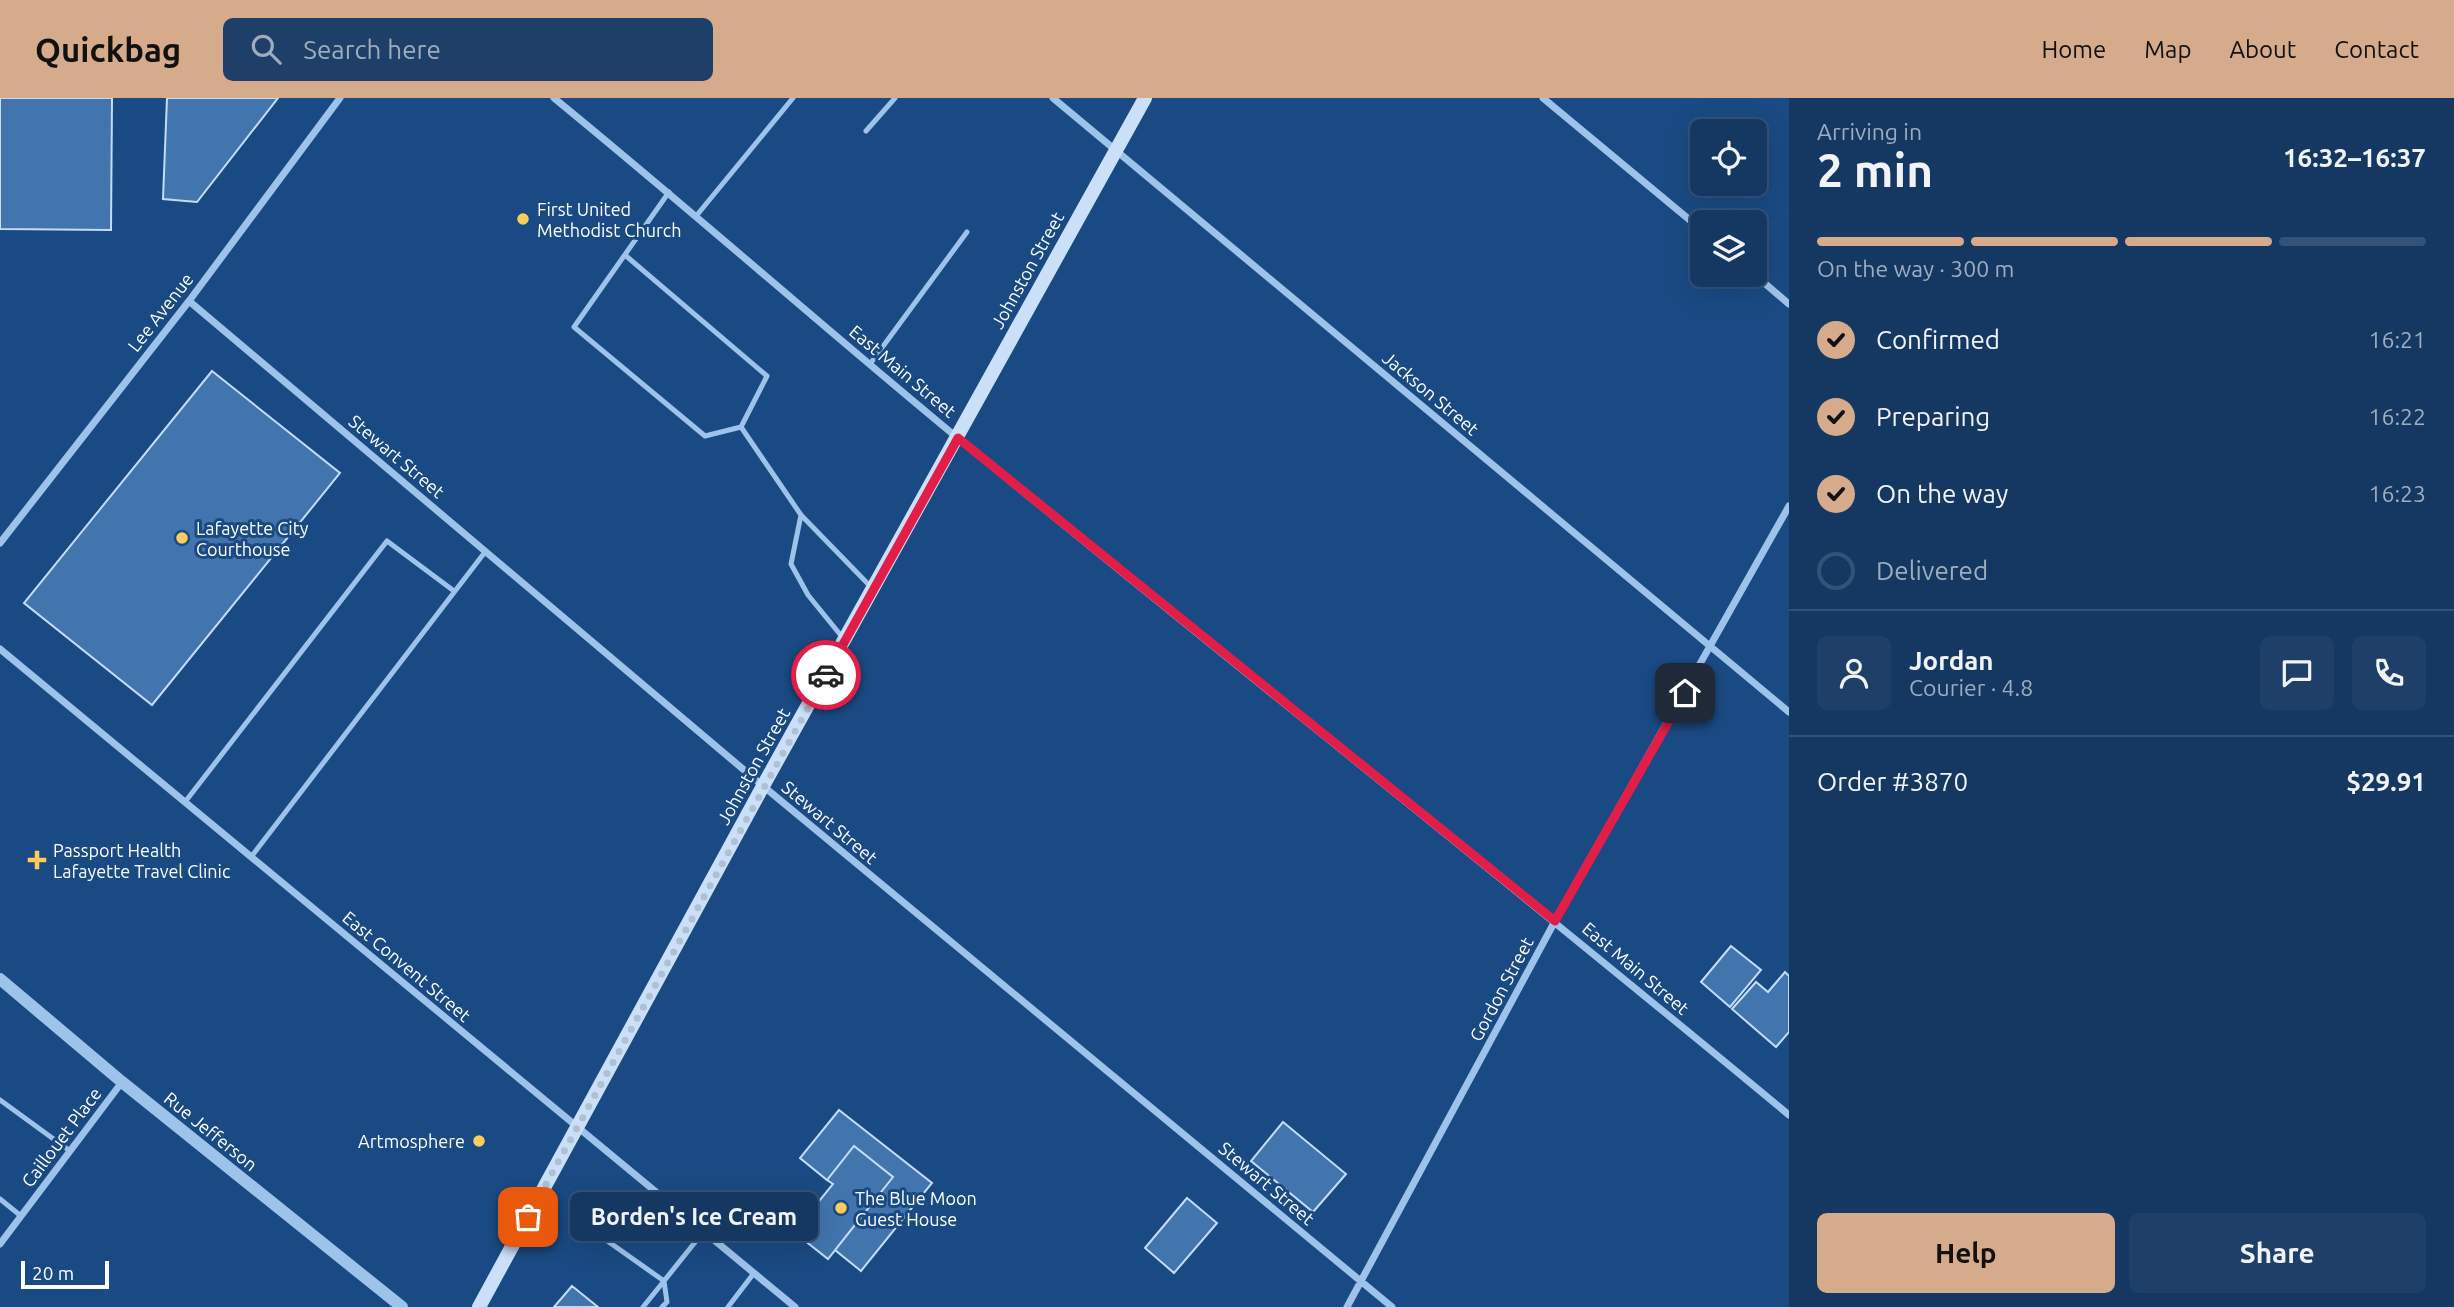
<!DOCTYPE html>
<html lang="en">
<head>
<meta charset="utf-8">
<style>
  :root { --surface:#143862; --page:#1d3f68; --text:#f1f3f6; --muted:#9dacbe; --line:#335277; --accent:#d6ab8b }
  body { margin:0; font-family:Ubuntu,sans-serif; background:var(--page); color:var(--text); height:100vh; display:flex; flex-direction:column; font-size:26px; white-space:nowrap }
  * { box-sizing:border-box; margin:0 }
  p { font-size:23px; color:var(--muted) }
  .icon { flex:none; width:38px; height:38px; fill:none; stroke:currentColor; stroke-width:2; stroke-linecap:round; stroke-linejoin:round }
  .map { position:relative; flex:1; overflow:hidden }
  .side { display:flex; flex-direction:column; background:var(--surface); width:665px }
  .side>* { flex:none }
  .controls { position:absolute; left:1690px; top:21px; display:grid; gap:14px }
  .controls a { display:grid; place-items:center; width:77px; height:77px; border-radius:10px; background:var(--surface); box-shadow:0 7px 28px #0002,0 0 0 2px var(--line); font-size:35px }
  .scale { position:absolute; left:21px; bottom:18px; width:88px; box-sizing:border-box; padding-left:7px; border:4px solid #fff; border-top:0; font-size:19px; line-height:24px; white-space:nowrap; color:#fff; -webkit-text-stroke:5px #1a4a83; paint-order:stroke }
  .pin { position:absolute; display:grid; place-items:center; width:60px; height:60px; color:#fff; margin:-30px; border-radius:14px; box-shadow:0 4px 10px #0006 }
  .courier { position:absolute; display:grid; place-items:center; width:70px; height:70px; margin:-35px; border:5px solid #e11d48; border-radius:50%; background:#fff; color:#222; box-shadow:0 2px 9px #0007 }
  .bubble { position:absolute; height:49px; border-radius:10px; background:var(--surface); box-shadow:0 7px 28px #0002,0 0 0 2px var(--line); font-size:23px; font-weight:600; line-height:49px; text-align:center }
  .head em { font-style:normal; font-weight:600 }
  .head div { display:flex; flex-direction:column-reverse }
  .head { display:flex; align-items:center; justify-content:space-between; height:119px; padding:0 28px }
  h1 { font-size:46px; font-weight:600; line-height:52px }
  .bar { display:grid; grid-template-columns:repeat(4,1fr); gap:10px 7px; align-content:center; height:84px; padding:0 28px }
  .bar i { height:9px; border-radius:5px; background:var(--line) }
  .bar .selected { background:var(--accent) }
  .bar p { grid-column:span 4 }
  .line { display:flex; align-items:center; gap:18px; padding:0 28px; border-top:2px solid var(--line) }
  .line div { flex:1 }
  .round { display:grid; place-items:center; flex:none; width:74px; height:74px; border-radius:10px; background:var(--page) }
  ol { padding:0 28px; list-style:none }
  li { display:flex; align-items:center; gap:21px; height:77px }
  li p { margin-inline-start:auto }
  li .icon { padding:7px; border-radius:50%; background:var(--accent); color:#111; stroke-width:4 }
  li:last-child { color:var(--muted) }
  li i { width:38px; height:38px; border:4px solid var(--line); border-radius:50% }
  .primary-button { display:flex; gap:14px; margin-top:auto; padding:14px 28px }
  .primary-button a { flex:1; height:80px; border-radius:10px; background:var(--accent); color:#111; font-size:28px; font-weight:600; line-height:80px; text-align:center }
  .primary-button a+a { background:var(--page); color:var(--text) }
  header { display:flex; align-items:center; gap:42px; box-sizing:border-box; height:98px; padding:0 35px; background:var(--accent); color:#111 }
  header strong { font-size:33px }
  nav { display:flex; gap:38px; margin-inline-start:auto; font-size:24px }
  .search { width:490px; height:63px; background:var(--page); display:flex; align-items:center; gap:18px; box-sizing:border-box; padding:0 24px; border-radius:10px; color:var(--muted); font-size:26px }
  main { display:flex; flex:1; min-height:0 }
  .map>svg:first-child { display:block }
  .building { fill:#4274ad; stroke:#c3dcf8; stroke-width:2 }
  .lines { fill:none; stroke-linecap:round; stroke-linejoin:round }
  .service { stroke:#9ec3eb; stroke-width:5 }
  .minor { stroke:#9ec3eb; stroke-width:7 }
  .tertiary { stroke:#9ec3eb; stroke-width:12 }
  .secondary { stroke:#cadff8; stroke-width:14 }
  .done { stroke:#afc0d4; stroke-width:7; stroke-dasharray:0 12.6 }
  .route { stroke:#e11d48; stroke-width:9 }
  .poi-dot { fill:#fecc5a; stroke:#1a4a83; stroke-width:2.5 }
  .labels { text-anchor:middle; dominant-baseline:central; stroke-width:6; stroke-linejoin:round; paint-order:stroke }
  .poi-label { font-size:18px; fill:#fff; stroke:#1a4a83; text-anchor:start }
  .street-label { font-size:18px; fill:#fff; stroke:#1a4a83 }
</style>
</head>
<body>
<header>
<strong>Quickbag</strong>
<div class="search"><svg class="icon" aria-label="search" viewBox="0 0 24 24"><circle cx="10" cy="10" r="6"/><path d="M15 15l6 6"/></svg>Search here</div>
<nav><a>Home</a><a>Map</a><a>About</a><a>Contact</a></nav>
</header>
<main>
<div class="map">
<svg width="1789" height="1209" viewBox="0 0 1789 1209">
  <rect width="100%" height="100%" fill="#1a4a83"/>
  <!-- building -->
  <path class="building" d="M0 0H112L111 132 0 131Z
    M167 0H278L197 104 163 101Z
    M212 273 340 375 152 607 24 505Z
    M1731 848 1761 872 1730 909 1701 884Z
    M1785 874 1789 878V934L1776 949 1732 911 1756 884 1768 894Z
    M839 1012 932 1085 861 1173 835 1152 893 1079 854 1048 827 1082 800 1060Z
    M1283 1024 1346 1076 1313 1114 1251 1063Z
    M854 1048 893 1079 828 1161 794 1134 833 1086 827 1082Z
    M1187 1100 1217 1125 1174 1175 1145 1150Z
    M572 1188 598 1209H554Z"/>
  <g class="lines">
    <!-- service -->
    <path class="service" d="M866 33 895 0
      M697 117 793 0
      M625 157 767 278 741 329 705 338 574 229 669 94
      M870 266 967 134
      M741 329 801 417 871 489
      M801 417 791 466 808 497 843 540
      M185 704 387 443 454 493
      M251 759 485 454
      M0 1002 70 1053
      M0 1101 21 1118
      M599 1137 664 1183 704 1133
      M643 1209 664 1183
      M662 1209 667 1204 664 1183
      M728 1209 754 1175"/>
    <!-- minor -->
    <path class="minor" d="M554 0C691 112 823 229 960 342 1235 568 1515 789 1789 1017
      M1053 0 1789 614
      M1543 0 1703 133
      M1755 177 1789 206
      M189 203 763 688 1392 1209
      M0 445 189 203 340 0
      M0 551 795 1209
      M0 1146 122 984
      M1347 1209 1555 823 1789 408"/>
    <!-- tertiary -->
    <path class="tertiary" d="M0 881 122 984 402 1209"/>
    <!-- secondary -->
    <path class="secondary" d="M479 1209 763 688 1145 0"/>
  </g>
  <g class="lines">
    <!-- done -->
    <path class="done" d="M528 1119 826 577"/>
    <!-- route -->
    <path class="route" d="M826 577 958 340 1555 823 1685 595"/>
  </g>
  <!-- markers -->
  <g class="poi-dot">
    <circle cx="523" cy="121" r="7"/>
    <circle cx="182" cy="440" r="7"/>
    <path d="M33.5 751.5h7v7h7v7h-7v7h-7v-7h-7v-7h7z"/>
    <circle cx="479" cy="1043" r="7"/>
    <circle cx="841" cy="1110" r="7"/>
  </g>
  <g class="labels">
    <!-- poi labels -->
    <g class="poi-label">
      <text x="537" y="111">First United<tspan x="537" dy="21">Methodist Church</tspan></text>
      <text x="196" y="430">Lafayette City<tspan x="196" dy="21">Courthouse</tspan></text>
      <text x="53" y="752">Passport Health<tspan x="53" dy="21">Lafayette Travel Clinic</tspan></text>
      <text x="465" y="1043" text-anchor="end">Artmosphere</text>
      <text x="855" y="1100">The Blue Moon<tspan x="855" dy="21">Guest House</tspan></text>
    </g>
    <!-- street labels -->
    <g class="street-label">
      <text transform="translate(1027 172) rotate(-61)">Johnston Street</text>
      <text transform="translate(160 214) rotate(-52)">Lee Avenue</text>
      <text transform="translate(903 273) rotate(40)">East Main Street</text>
      <text transform="translate(1431 295) rotate(40)">Jackson Street</text>
      <text transform="translate(397 358) rotate(40)">Stewart Street</text>
      <text transform="translate(753 668) rotate(-61)">Johnston Street</text>
      <text transform="translate(830 724) rotate(40)">Stewart Street</text>
      <text transform="translate(407 868) rotate(40)">East Convent Street</text>
      <text transform="translate(1636 870) rotate(40)">East Main Street</text>
      <text transform="translate(1501 891) rotate(-62)">Gordon Street</text>
      <text transform="translate(211 1033) rotate(39)">Rue Jefferson</text>
      <text transform="translate(61 1039) rotate(-53)">Caillouet Place</text>
      <text transform="translate(1267 1085) rotate(40)">Stewart Street</text>
    </g>
  </g>
</svg>
<div class="controls">
<a><svg class="icon" aria-label="locate" viewBox="0 0 24 24"><circle cx="12" cy="12" r="6"/><path d="M12 2v4M12 18v4M2 12h4M18 12h4"/></svg></a>
<a><svg class="icon" aria-label="layers" viewBox="0 0 24 24"><path d="M12 4l9 5-9 5-9-5zM3 14l9 5 9-5"/></svg></a>
</div>
<div class="scale">20 m</div>
<div class="pin" style="left:528px;top:1119px;background:#ea580c"><svg class="icon" aria-label="bag" viewBox="0 0 24 24"><path d="M5 8h14l-1 12H6zM9 8a3 3 0 0 1 6 0"/></svg></div>
<div class="pin" style="left:1685px;top:595px;background:#1f2937"><svg class="icon" aria-label="home" viewBox="0 0 24 24"><path d="M3 11l9-7 9 7M6 9v11h12V9"/></svg></div>
<div class="courier" style="left:826px;top:577px"><svg class="icon" aria-label="car" viewBox="0 0 24 24"><path d="M5 17H2v-5l4-1 3-4h7l3 4 3 1v5h-3M9 17h6M6 11h13"/><circle cx="7" cy="17" r="2"/><circle cx="17" cy="17" r="2"/></svg></div>
<div class="bubble" style="left:570px;top:1094px;width:248px">Borden's Ice Cream</div>
</div>
<section class="side">
<div class="head"><div><h1>2 min</h1><p>Arriving in</p></div><em>16:32–16:37</em></div>
<div class="bar"><i class="selected"></i><i class="selected"></i><i class="selected"></i><i></i><p>On the way · 300 m</p></div>
<ol>
<li><svg class="icon" aria-label="check" viewBox="0 0 24 24"><path d="M5 12l5 5 9-10"/></svg>Confirmed<p>16:21</p></li>
<li><svg class="icon" aria-label="check" viewBox="0 0 24 24"><path d="M5 12l5 5 9-10"/></svg>Preparing<p>16:22</p></li>
<li><svg class="icon" aria-label="check" viewBox="0 0 24 24"><path d="M5 12l5 5 9-10"/></svg>On the way<p>16:23</p></li>
<li><i></i>Delivered</li>
</ol>
<div class="line" style="height:126px"><a class="round"><svg class="icon" aria-label="person" viewBox="0 0 24 24"><circle cx="12" cy="8" r="4"/><path d="M4 21q1-7 8-7t8 7"/></svg></a><div><b>Jordan</b><p>Courier · 4.8</p></div><a class="round"><svg class="icon" aria-label="chat" viewBox="0 0 24 24"><path d="M4 5h16v11H9l-5 4z"/></svg></a><a class="round"><svg class="icon" aria-label="phone" viewBox="0 0 24 24"><path d="M5 4h4l2 5-3 2q2 4 5 5l2-3 5 2v4C11 20 4 13 5 4z"/></svg></a></div>
<div class="line" style="height:91px"><div>Order #3870</div><b>$29.91</b></div>
<div class="primary-button"><a>Help</a><a>Share</a></div>
</section>
</main>
</body>
</html>
